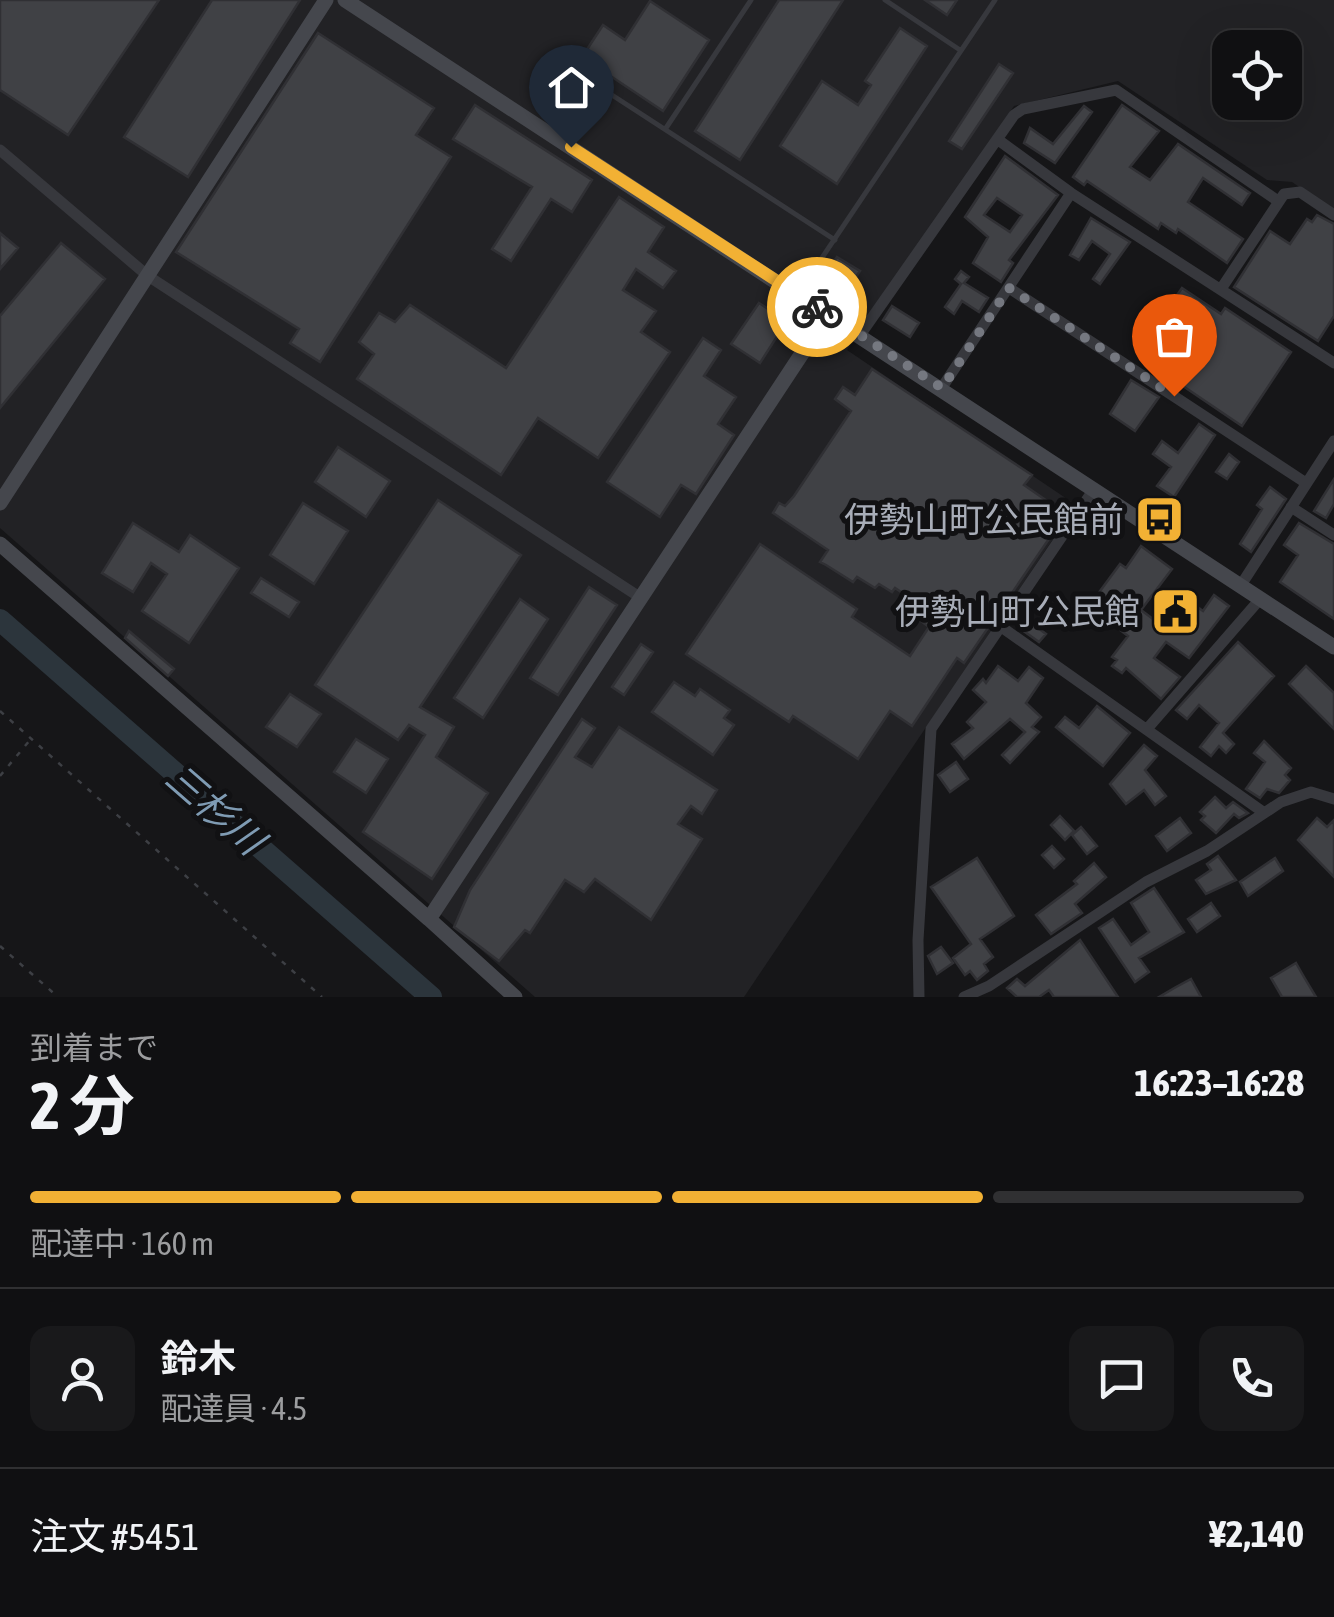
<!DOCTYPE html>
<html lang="ja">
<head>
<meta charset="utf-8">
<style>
  :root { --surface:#101012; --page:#19191b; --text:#f1f3f6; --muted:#9c9d9f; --line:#303032; --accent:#f2b134 }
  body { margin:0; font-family:"Asap Condensed","Noto Sans JP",sans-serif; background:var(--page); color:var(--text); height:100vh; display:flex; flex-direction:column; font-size:38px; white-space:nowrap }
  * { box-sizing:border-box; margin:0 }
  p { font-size:32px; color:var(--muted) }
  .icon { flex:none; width:55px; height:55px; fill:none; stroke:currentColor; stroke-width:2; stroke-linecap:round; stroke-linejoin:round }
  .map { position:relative; height:997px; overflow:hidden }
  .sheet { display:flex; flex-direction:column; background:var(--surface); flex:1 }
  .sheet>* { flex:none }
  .controls { position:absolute; left:1212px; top:30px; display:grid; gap:20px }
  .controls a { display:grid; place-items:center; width:90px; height:90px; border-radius:20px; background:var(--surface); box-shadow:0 10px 40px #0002,0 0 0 2px var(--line); font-size:50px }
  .pin { position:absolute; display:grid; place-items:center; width:85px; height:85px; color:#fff; margin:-102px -42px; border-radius:50% 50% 50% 0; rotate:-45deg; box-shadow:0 0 10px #0007 }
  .pin .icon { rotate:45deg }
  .courier { position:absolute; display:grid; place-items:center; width:100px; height:100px; margin:-50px; border:8px solid #f2b134; border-radius:50%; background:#fff; color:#222; box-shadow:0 2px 12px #0007 }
  .summary em { font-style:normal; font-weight:700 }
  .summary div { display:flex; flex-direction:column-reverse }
  .summary { display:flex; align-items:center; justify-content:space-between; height:170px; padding:0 30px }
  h1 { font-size:65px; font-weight:700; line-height:75px }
  .bar { display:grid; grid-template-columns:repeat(4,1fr); gap:15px 10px; align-content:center; height:120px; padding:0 30px }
  .bar i { height:12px; border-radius:8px; background:var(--line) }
  .bar .active { background:var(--accent) }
  .bar p { grid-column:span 4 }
  .line { display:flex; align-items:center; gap:25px; padding:0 30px; border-top:2px solid var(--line) }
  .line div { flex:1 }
  .round { display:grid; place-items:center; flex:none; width:105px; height:105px; border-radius:20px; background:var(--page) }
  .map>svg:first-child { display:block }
  .built { fill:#222225; fill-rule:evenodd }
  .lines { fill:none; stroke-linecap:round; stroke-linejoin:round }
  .river { stroke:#2c353c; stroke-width:22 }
  .building { fill:#404145; stroke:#303034; stroke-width:2.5; fill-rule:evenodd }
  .path { stroke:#3d3f44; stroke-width:2.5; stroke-dasharray:5 8; stroke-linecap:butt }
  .lane { stroke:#37383d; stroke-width:5 }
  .street { stroke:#37383d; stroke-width:11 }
  .secondary { stroke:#45474d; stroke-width:15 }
  .done { stroke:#757880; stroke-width:10; stroke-dasharray:0 18 }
  .route { stroke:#f2b134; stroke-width:12 }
  .labels { text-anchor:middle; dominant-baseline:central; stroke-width:10; stroke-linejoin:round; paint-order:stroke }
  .poi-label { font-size:35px; fill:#a8adb8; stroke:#111113; text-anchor:end }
  .water-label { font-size:38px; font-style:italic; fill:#7f9bb3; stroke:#111113 }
</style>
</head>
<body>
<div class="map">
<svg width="1334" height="997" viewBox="0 0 1334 997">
  <rect width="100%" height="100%" fill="#161618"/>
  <!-- built -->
  <path class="built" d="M0 0H1334V211L1292 182 1267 180 1118 81 1014 106 847 350 1076 505 744 997H535L0 528ZM1230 48H1285V102H1230Z"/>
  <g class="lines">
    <!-- river -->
    <path class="river" d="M0 620 431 997"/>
  </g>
  <!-- building -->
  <path class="building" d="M0 0H159L68 135 0 90Z
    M212 0H300L188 177 124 137Z
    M779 0H843L740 160 695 131Z
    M925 0H957L947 15Z
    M650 1 709 40 663 111 582 57 603 25 625 40Z
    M900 28 927 46 837 184 780 146 822 81 858 105 871 85 865 81Z
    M318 33 434 108 416 135 451 157 320 362 290 343 299 329 176 252Z
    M999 64 1013 73 962 149 949 141Z
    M475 105 592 180 572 212 551 199 511 261 492 249 532 187 453 139Z
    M1122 105 1159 131 1130 167 1150 180 1178 144 1250 193 1242 205 1203 178 1188 202 1243 239 1227 263 1178 229 1176 233 1161 223 1158 229 1087 181 1084 185 1073 177Z
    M1084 106 1092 112 1055 163 1024 143 1030 128 1053 144Z
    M1005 156 1058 195 1009 260 1013 263 1001 282 973 263 988 237 965 217ZM997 198 1022 215 1010 232 984 215Z
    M619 197 664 227 648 252 676 271 663 288 636 269 623 290 656 311 641 332 670 352 598 458 538 418 501 475 357 379 374 354 359 342 379 313 395 322 410 305 506 368Z
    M1317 215 1334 224V316L1318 341 1234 287 1270 231 1290 244 1307 219 1312 222Z
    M1091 218 1130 242 1100 284 1093 279 1110 254 1092 241 1079 260 1070 255Z
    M0 233 18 248 0 269Z
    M61 243 105 279 0 408V316Z
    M837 257 860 271 846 292 837 285 844 274 831 265Z
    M961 271 969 277 964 283 988 298 979 312 962 301 954 314 945 307 961 284 955 279Z
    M1182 288 1221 314 1225 308 1291 352 1242 426 1143 359 1167 323 1161 318Z
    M759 303 787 321 760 363 731 344Z
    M892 306 919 323 910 337 883 320Z
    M703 338 721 350 704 376 736 397 718 424 734 435 696 494 681 485 660 517 607 482Z
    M872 369 1032 475 1024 485 1066 514 964 663 957 658 912 726 890 711 858 759 793 716 789 722 686 654 760 544 857 609 852 617 910 656 929 627 906 610 913 600 895 588 892 592 879 584 875 588 857 577 853 582 826 565 820 562 828 550 773 513 779 503 785 506 794 496 851 411 835 399 843 387 855 395Z
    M1131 380 1159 397 1135 431 1110 414Z
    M1199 424 1215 435 1174 497 1157 486 1171 467 1153 454 1162 441 1178 453Z
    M338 447 390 481 366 517 315 482Z
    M1229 454 1239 462 1227 479 1216 472Z
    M1334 479V504L1326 518 1314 511Z
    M1270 487 1286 499 1251 552 1240 544 1262 509 1257 505Z
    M438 500 521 555 420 707 454 727 436 757 488 793 432 879 363 832 425 735 409 725 398 740 315 685Z
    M303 503 348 531 314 584 270 555Z
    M133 523 179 552 190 535 239 568 189 643 142 611 167 574 151 563 133 592 102 573Z
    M1299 523 1334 544V619L1280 582 1298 555 1284 545Z
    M1141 546 1172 569 1141 610 1157 622 1178 593 1203 611 1214 595 1229 606 1189 658 1166 642 1154 658 1180 677 1161 699 1126 668 1122 673 1112 666 1117 660 1112 657 1128 636 1089 606 1120 564 1126 568Z
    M261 578 299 602 289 617 251 593Z
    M589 587 617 605 558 695 530 678Z
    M520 599 548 619 483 718 454 698Z
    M1025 618 1046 634 1039 642 1018 627Z
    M129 631 174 669 168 676 125 638Z
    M1238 642 1274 676 1223 733 1234 744 1226 753 1219 746 1211 756 1200 747 1219 723 1199 705 1187 719 1176 710Z
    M641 644 653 652 624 695 612 687Z
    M998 666 1018 681 1029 667 1043 678 1026 703 1041 717 1032 727 1039 732 1010 763 1002 755 1025 732 1010 719 964 759 952 744 973 728 967 722 986 702 973 690 983 679 986 683Z
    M1306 666 1334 693V729L1289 684Z
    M674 682 695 696 700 689 730 710 724 718 734 725 713 755 652 712Z
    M290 694 321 714 297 747 266 727Z
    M1097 706 1130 733 1103 766 1056 727 1065 717 1079 728Z
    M582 719 595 728 575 757 592 767 619 727 717 790 702 814 691 806 678 824 702 839 651 920 595 879 584 892 565 880 530 933 525 930 499 961 454 927 470 890Z
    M356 739 388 759 366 793 334 772Z
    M1264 741 1291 768 1285 775 1290 780 1279 793 1267 789 1260 798 1246 789 1265 762 1254 753Z
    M1144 745 1157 756 1145 770 1166 796 1155 805 1144 790 1126 804 1110 784Z
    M956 762 968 779 950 792 938 775Z
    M1215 797 1226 808 1233 802 1248 813 1239 818 1234 814 1216 833 1201 820 1205 816 1200 812Z
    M1060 816 1074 831 1065 840 1051 825Z
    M1180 818 1191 833 1167 851 1156 836Z
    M1317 818 1327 827 1334 820V877L1298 840Z
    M1081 827 1097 846 1087 854 1072 835Z
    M1052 846 1064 859 1054 868 1042 855Z
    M1218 856 1236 880 1206 894 1196 880 1211 870 1207 864Z
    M977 858 1014 916 980 939 993 957 984 964 988 971 977 980 970 971 965 975 953 958 971 944 931 887Z
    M1275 858 1283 871 1248 896 1240 882Z
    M1094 863 1106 877 1075 904 1082 913 1051 934 1036 915 1077 884 1074 881Z
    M1154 888 1184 932 1139 958 1149 972 1135 982 1099 928 1113 919 1131 945 1149 932 1131 903Z
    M1211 903 1220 916 1197 932 1188 919Z
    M1080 940 1118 997H1054L1049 990 1039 997H1017L1007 988 1017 979 1025 986Z
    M941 947 953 963 937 974 928 956Z
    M1296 963 1304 977 1316 997H1282L1271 978Z
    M1191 979 1201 997H1159L1176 987Z"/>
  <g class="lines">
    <!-- path -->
    <path class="path" d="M0 711 322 997
      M0 776 30 740
      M0 946 58 997"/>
    <!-- lane -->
    <path class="lane" d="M885 0 960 50
      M595 84 835 240
      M666 128 751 0
      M799 292 995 0"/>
    <!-- street -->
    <path class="street" d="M997 139 1071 193 1334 363
      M0 150 148 276 641 598
      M1009 288 1306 483
      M1221 289 1284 194 1300 192 1334 215
      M860 335 1014 115 1023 109 1116 90 1278 201
      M941 389 1071 193
      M1291 507 1334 535
      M1241 585 1334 441
      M1000 626 1263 812
      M1147 729 1261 598
      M919 997 918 940 931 729 1094 489
      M964 997 989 986 1146 882 1207 851 1281 802 1311 792 1334 799"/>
    <!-- secondary -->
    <path class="secondary" d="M345 0 1334 647
      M0 503 326 0
      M0 544 429 919 828 314
      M429 919 515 997"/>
  </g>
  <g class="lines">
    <!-- done -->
    <path class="done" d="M817 307 942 388 1009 288 1174 396"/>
    <!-- route -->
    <path class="route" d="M571 147 817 307"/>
  </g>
  <!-- icons -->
  <defs>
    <symbol id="bus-square" viewBox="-11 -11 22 22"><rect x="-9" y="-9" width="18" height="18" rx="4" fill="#f2b134" stroke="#111113"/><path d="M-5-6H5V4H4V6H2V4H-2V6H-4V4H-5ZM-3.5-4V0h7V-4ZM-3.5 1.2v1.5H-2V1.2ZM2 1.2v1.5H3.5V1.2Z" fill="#111"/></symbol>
    <symbol id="civic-square" viewBox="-11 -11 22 22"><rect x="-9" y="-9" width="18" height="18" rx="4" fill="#f2b134" stroke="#111113"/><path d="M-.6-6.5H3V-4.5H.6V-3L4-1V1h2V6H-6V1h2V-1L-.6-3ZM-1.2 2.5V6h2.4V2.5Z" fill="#111"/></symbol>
  </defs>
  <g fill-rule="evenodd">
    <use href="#bus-square" x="1132" y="492" width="55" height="55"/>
    <use href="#civic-square" x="1148" y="584" width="55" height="55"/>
  </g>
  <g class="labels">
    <!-- poi labels -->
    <g class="poi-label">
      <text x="1124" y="519">伊勢山町公民館前</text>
      <text x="1140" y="611">伊勢山町公民館</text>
    </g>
    <!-- water labels -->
    <g class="water-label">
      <text transform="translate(215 809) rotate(41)">三杉川</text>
    </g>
  </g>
</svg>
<div class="controls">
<a><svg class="icon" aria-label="locate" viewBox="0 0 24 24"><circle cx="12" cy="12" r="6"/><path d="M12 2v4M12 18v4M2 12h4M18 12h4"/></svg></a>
</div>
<div class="pin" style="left:1174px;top:396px;background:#ea580c"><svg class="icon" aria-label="bag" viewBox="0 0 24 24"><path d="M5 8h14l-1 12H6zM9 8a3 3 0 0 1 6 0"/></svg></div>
<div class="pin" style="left:571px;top:147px;background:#1f2937"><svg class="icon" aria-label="home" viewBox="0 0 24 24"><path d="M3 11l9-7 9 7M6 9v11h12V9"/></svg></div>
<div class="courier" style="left:817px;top:307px"><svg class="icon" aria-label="bike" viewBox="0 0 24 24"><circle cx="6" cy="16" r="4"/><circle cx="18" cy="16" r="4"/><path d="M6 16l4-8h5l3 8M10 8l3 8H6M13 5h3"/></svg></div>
</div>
<section class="sheet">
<div class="summary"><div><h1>2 分</h1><p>到着まで</p></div><em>16:23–16:28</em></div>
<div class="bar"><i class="active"></i><i class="active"></i><i class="active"></i><i></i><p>配達中 · 160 m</p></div>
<div class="line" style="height:180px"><a class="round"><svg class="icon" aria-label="person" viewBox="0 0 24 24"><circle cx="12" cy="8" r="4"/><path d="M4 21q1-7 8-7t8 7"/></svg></a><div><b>鈴木</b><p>配達員 · 4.5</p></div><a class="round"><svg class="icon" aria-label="chat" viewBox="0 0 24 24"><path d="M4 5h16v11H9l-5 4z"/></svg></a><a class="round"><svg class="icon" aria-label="phone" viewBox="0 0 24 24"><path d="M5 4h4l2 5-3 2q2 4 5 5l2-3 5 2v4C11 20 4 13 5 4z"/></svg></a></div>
<div class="line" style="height:130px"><div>注文 #5451</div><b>¥2,140</b></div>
</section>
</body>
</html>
